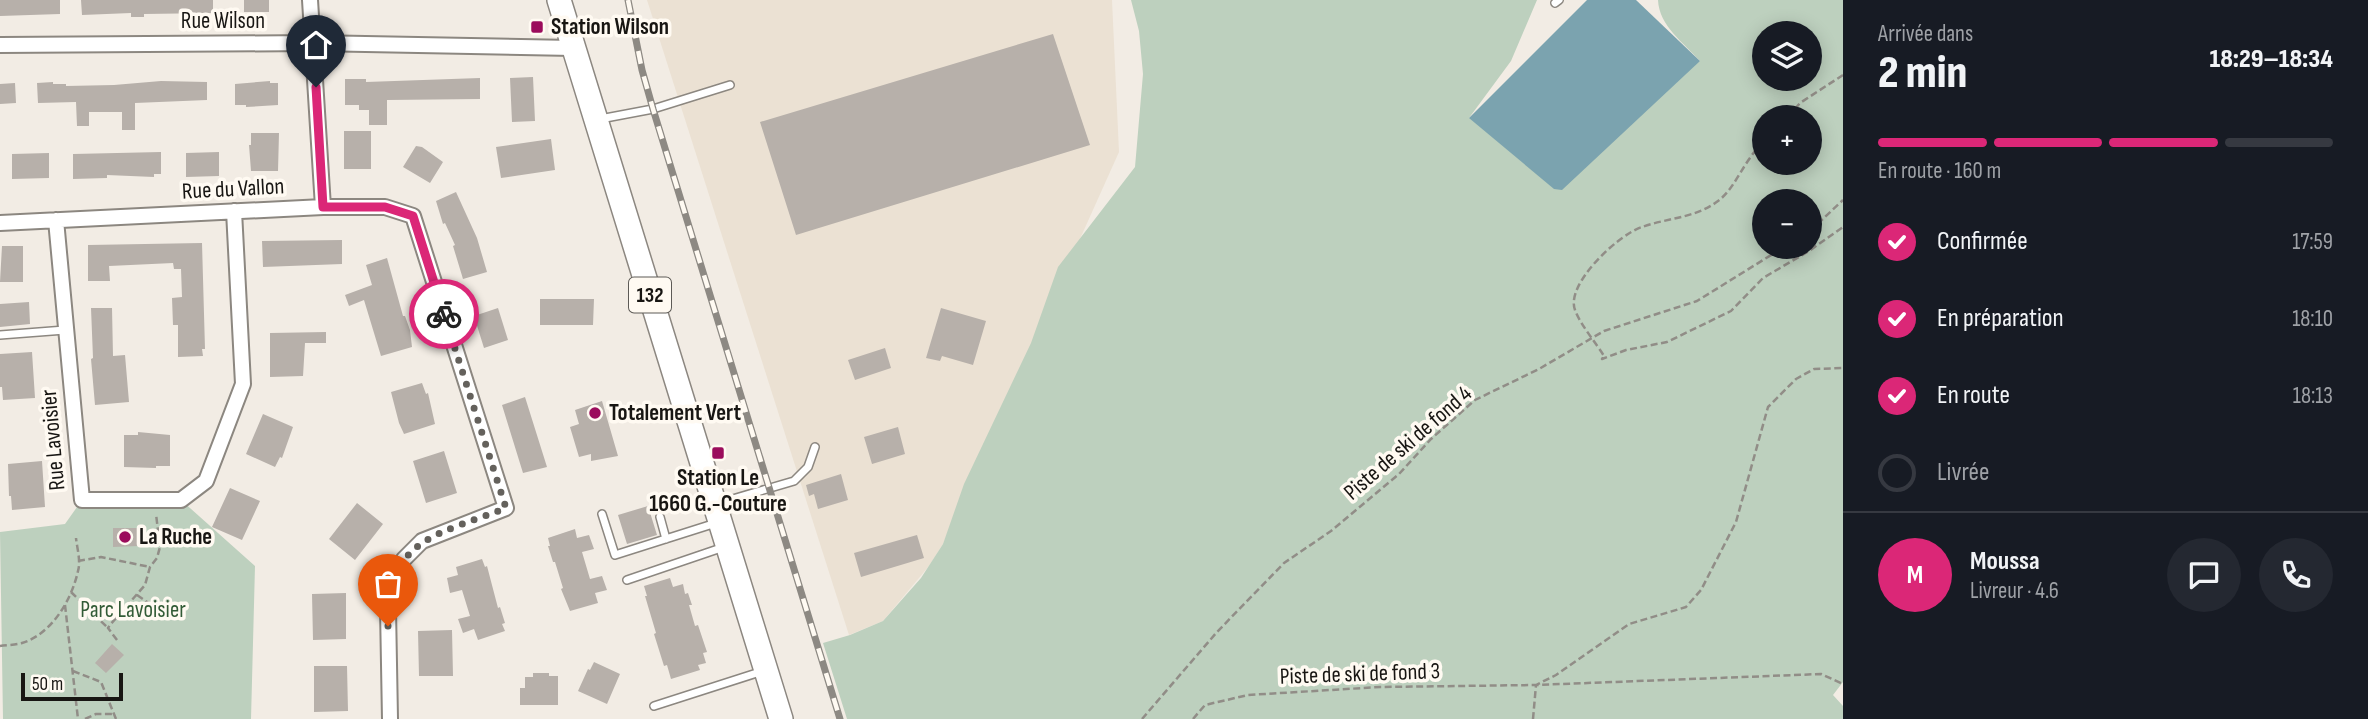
<!DOCTYPE html>
<html lang="fr">
<head>
<meta charset="utf-8">
<style>
  :root { --surface:#171b24; --page:#242831; --text:#f1f3f6; --muted:#9ea1a6; --line:#363941; --accent:#db2777 }
  body { margin:0; font-family:"Sofia Sans Condensed",sans-serif; background:var(--page); color:var(--text); height:100vh; display:flex; flex-direction:column; font-size:26px; white-space:nowrap }
  * { box-sizing:border-box; margin:0 }
  p { font-size:23px; color:var(--muted) }
  .icon { flex:none; width:38px; height:38px; fill:none; stroke:currentColor; stroke-width:2; stroke-linecap:round; stroke-linejoin:round }
  .map { position:relative; flex:1; overflow:hidden }
  .details { display:flex; flex-direction:column; background:var(--surface); width:525px }
  .details>* { flex:none }
  .tools { position:absolute; left:1752px; top:21px; display:grid; gap:14px }
  .tools a { display:grid; place-items:center; width:70px; height:70px; border-radius:50%; background:var(--surface); box-shadow:0 4px 18px #0003; font-size:35px }
  .scale { position:absolute; left:21px; bottom:18px; width:102px; box-sizing:border-box; padding-left:7px; border:4px solid #181613; border-top:0; font-size:19px; line-height:24px; white-space:nowrap; color:#181613; -webkit-text-stroke:5px #fffaf2; paint-order:stroke }
  .pin { position:absolute; display:grid; place-items:center; width:60px; height:60px; color:#fff; margin:-72px -30px; border-radius:50% 50% 50% 0; rotate:-45deg; box-shadow:0 0 7px #0007 }
  .pin .icon { rotate:45deg }
  .courier { position:absolute; display:grid; place-items:center; width:70px; height:70px; margin:-35px; border:5px solid #db2777; border-radius:50%; background:#fff; color:#222; box-shadow:0 2px 9px #0007 }
  .summary em { font-style:normal; font-weight:800 }
  .summary div { display:flex; flex-direction:column-reverse }
  .summary { display:flex; align-items:center; justify-content:space-between; height:119px; padding:0 35px }
  h1 { font-size:46px; font-weight:800; line-height:52px }
  .bar { display:grid; grid-template-columns:repeat(4,1fr); gap:10px 7px; align-content:center; height:84px; padding:0 35px }
  .bar i { height:9px; border-radius:5px; background:var(--line) }
  .bar .active { background:var(--accent) }
  .bar p { grid-column:span 4 }
  .line { display:flex; align-items:center; gap:18px; padding:0 35px; border-top:2px solid var(--line) }
  .line div { flex:1 }
  .round { display:grid; place-items:center; flex:none; width:74px; height:74px; border-radius:37px; background:var(--page) }
  ol { padding:0 35px; list-style:none }
  li { display:flex; align-items:center; gap:21px; height:77px }
  li p { margin-inline-start:auto }
  li .icon { padding:7px; border-radius:50%; background:var(--accent); color:#fff; stroke-width:4 }
  li:last-child { color:var(--muted) }
  li i { width:38px; height:38px; border:4px solid var(--line); border-radius:50% }
  main { display:flex; flex:1; min-height:0 }
  .map>svg:first-child { display:block }
  .built { fill:#ebe1d3 }
  .green { fill:#bdd0be; fill-rule:evenodd }
  .water { fill:#7ba3af }
  .building { fill:#b7b0aa }
  .lines { fill:none; stroke-linecap:round; stroke-linejoin:round }
  .lane-casing { stroke:#8c8780; stroke-width:10 }
  .street-casing { stroke:#8c8780; stroke-width:18 }
  .primary-casing { stroke:#8c8780; stroke-width:26 }
  .path { stroke:#918d87; stroke-width:2.5; stroke-dasharray:7 3.5; stroke-linecap:butt }
  .lane { stroke:#fff; stroke-width:7 }
  .street { stroke:#fff; stroke-width:14 }
  .primary { stroke:#fff; stroke-width:23 }
  .rail-casing { stroke:#8d8983; stroke-width:7 }
  .rail { stroke:#fffaf2; stroke-width:4.5; stroke-dasharray:13; stroke-linecap:butt }
  .done { stroke:#64615c; stroke-width:7; stroke-dasharray:0 12.6 }
  .route { stroke:#db2777; stroke-width:9 }
  .poi-dot { fill:#9b0c5c; stroke:#fffaf2; stroke-width:2.5 }
  .labels { text-anchor:middle; dominant-baseline:central; stroke-width:7; stroke-linejoin:round; paint-order:stroke }
  .shield { fill:#fffaf2; stroke:#5d5a56; stroke-width:2 }
  .shield-label { font-size:21px; font-weight:bold; fill:#181613 }
  .street-label { font-size:23px; fill:#181613; stroke:#fffaf2 }
  .poi-label { font-size:23px; font-weight:bold; fill:#181613; stroke:#fffaf2; text-anchor:start }
  .park-label { font-size:23px; fill:#325b36; stroke:#fffaf2 }
</style>
</head>
<body>
<main>
<div class="map">
<svg width="1843" height="719" viewBox="0 0 1843 719">
  <rect width="100%" height="100%" fill="#f2ece4"/>
  <!-- built -->
  <path class="built" d="M647 0H1112L1119 152 943 544 929 566 883 621 849 635Z"/>
  <!-- green -->
  <path class="green" d="M1131 0H1537L1511 61 1469 118 1700 61C1684 43 1659 26 1658 0H1843V682L1833 695 1843 706V719H847L823 643 850 635 883 621 921 578 943 544 964 484 1031 343 1058 267 1135 167 1143 74 1139 31ZM1764 33H1810V79H1764ZM1764 117H1810V163H1764ZM1764 201H1810V247H1764Z
    M82 500H181L255 566 251 719H3L0 532 65 524Z"/>
  <!-- water -->
  <path class="water" d="M1587 0H1636L1700 61 1562 190 1554 189 1469 118Z"/>
  <!-- building -->
  <path class="building" d="M0 0H60V14L0 16Z
    M81 0H213V13L144 14V17H131V13L82 15Z
    M244 0H269V12H244Z
    M1053 34 1090 145 796 235 760 122Z
    M533 77 535 121 512 122 510 78Z
    M480 78V99L387 100V125H369V110H359V105H345V79H366V82Z
    M161 81 207 82V100L135 103V130H122V112H89V126H77L76 102 38 103 37 83 53 82V84H66V86L114 85Z
    M270 81V83H278V105L246 107V105H235V84Z
    M15 83 16 103 0 104V84Z
    M344 131H371V169H344Z
    M251 133H279L278 171H251L249 145H251Z
    M551 139 555 170 501 178 496 147Z
    M416 146 422 147 443 162 430 183 403 167Z
    M161 152V174H154V177L107 175V178L73 179V154Z
    M219 152V176L186 177V153Z
    M49 153V178L12 179V154Z
    M456 192 477 238 487 272 463 279 453 246 455 245 445 223 443 224 436 201Z
    M342 240V264L263 267 262 241Z
    M202 243 205 349H202L203 356 178 357V325H173L172 298 182 297 181 269H174L173 263 109 266 110 281H88V245Z
    M2 246H23V282H0Z
    M387 258 403 316H405L410 330 412 347 381 356 364 300 349 306 345 295 372 285 366 265Z
    M540 299H594L593 325H540Z
    M29 302 30 324 0 327V304Z
    M91 308H112L113 356 125 355 129 402 95 405 91 359 93 358Z
    M498 308 508 340 484 348 474 316Z
    M941 308 986 321 973 365 942 356 940 361 926 358Z
    M326 332V343H305L303 376 270 377V333Z
    M885 348 891 368 855 380 848 360Z
    M32 352 35 398 3 400 2 387H0V354Z
    M422 383 426 394 428 393 435 424 404 434 399 423 391 392Z
    M525 397 547 467 523 473 502 405Z
    M602 401 618 456 591 461V454L579 457 570 427 579 424 575 410Z
    M263 414 293 427 282 458 280 457 275 467 246 454Z
    M898 427 905 454 872 464 864 437Z
    M138 432 170 435V466H156V468L124 467V435H138Z
    M444 451 457 493 426 503 413 461Z
    M42 461 45 507 12 510 11 496H9L8 464Z
    M841 474 848 500 818 509 814 494 809 496 806 485Z
    M230 488 260 501 242 540 212 527Z
    M357 503 383 524 355 560 329 539Z
    M648 506 657 535 627 544 618 515Z
    M113 528H138V546L113 547Z
    M575 529 577 538 589 535 594 549 582 552 590 579 602 576 607 590 595 593 598 603 570 611 561 589 563 588 555 562H553L548 546H550L548 538Z
    M917 535 924 558 861 577 854 553Z
    M482 559 485 567 487 566 498 608 500 607 505 623 502 624 505 631 478 640 474 629 463 633 458 619 470 616 462 590 450 593 447 578 458 575 456 567Z
    M670 578 673 587 683 584 685 594 688 593 692 605H689L695 626 698 625 707 652 703 653 706 663 698 665 700 670 671 679 667 665 664 666 654 634 656 633 645 596H647L644 586Z
    M346 593V639L313 640 312 594Z
    M452 630 453 676H419L418 631Z
    M112 644 124 655 106 673 95 663Z
    M594 662 620 674 607 704 578 691 588 669 590 670Z
    M314 666H347L348 711 314 712Z
    M533 673H549V676H558V705H520V688H525V677H533Z"/>
  <g class="lines">
    <defs>
      <path id="lane" d="M1555 3 1559 0
        M600 119 653 109 730 85
        M0 335 65 330
        M719 503 794 481 808 467 815 447
        M602 514 615 555 716 523
        M660 517 666 539
        M627 580 724 547
        M654 706 763 671"/>
      <path id="street" d="M310 0 323 207
        M0 45 313 43 573 48
        M56 220 82 500H181L206 481 243 384 234 211
        M0 223 323 207H385L413 216 506 508 422 541 404 559 394 577 388 609 390 719"/>
      <path id="primary" d="M559 0 781 719"/>
    </defs>
    <!-- lane casing -->
    <use href="#lane" class="lane-casing"/>
    <!-- street casing -->
    <use href="#street" class="street-casing"/>
    <!-- primary casing -->
    <use href="#primary" class="primary-casing"/>
    <!-- path -->
    <path class="path" d="M1788 117 1800 103 1843 75
      M1764 142C1744 159 1736 188 1718 201 1696 218 1667 218 1642 227 1619 234 1565 284 1575 310 1580 324 1596 343 1604 356L1602 359 1626 350 1667 342 1731 311 1763 278 1809 251 1843 227
      M1810 231 1843 200
      M78 561 101 557 150 567
      M71 592 108 628
      M137 595 153 606
      M65 605 78 719
      M117 640 108 628 110 625 145 585 150 567 157 558 160 547 156 514
      M0 646C7 645 16 645 22 643 52 634 72 599 78 571 81 561 77 548 76 538
      M73 671 101 682 116 719
      M85 719 96 714H112
      M1142 719 1217 632 1284 563 1331 531 1399 474 1431 439 1475 400 1539 369 1604 331 1697 301 1784 247
      M1193 719 1205 705 1248 695 1380 687 1536 685 1821 674 1843 684
      M1533 719 1536 685 1556 675 1629 624 1686 607 1701 590 1736 522 1768 407 1796 379 1814 369 1843 368"/>
    <!-- lane -->
    <use href="#lane" class="lane"/>
    <!-- street -->
    <use href="#street" class="street"/>
    <!-- primary -->
    <use href="#primary" class="primary"/>
    <defs>
      <path id="rail" d="M628 0 642 70 653 109 840 719"/>
    </defs>
    <!-- rail casing -->
    <use href="#rail" class="rail-casing"/>
    <!-- rail -->
    <use href="#rail" class="rail"/>
  </g>
  <g class="lines">
    <!-- done -->
    <path class="done" d="M388 626C386 538 438 535 506 508L444 314"/>
    <!-- route -->
    <path class="route" d="M316 87 323 207H385L413 216 444 314"/>
  </g>
  <!-- markers -->
  <g class="poi-dot">
    <rect x="530" y="20" width="14" height="14" rx="3.5"/>
    <circle cx="595" cy="413" r="7"/>
    <rect x="711" y="446" width="14" height="14" rx="3.5"/>
    <circle cx="125" cy="537" r="7"/>
  </g>
  <g class="labels">
    <!-- shield labels -->
    <rect class="shield" x="629" y="277.5" width="42" height="35" rx="5"/>
    <g class="shield-label">
      <text x="650" y="295">132</text>
    </g>
    <!-- street labels -->
    <g class="street-label">
      <text x="223" y="21">Rue Wilson</text>
      <text transform="translate(233 189) rotate(-3)">Rue du Vallon</text>
      <text transform="translate(53 440) rotate(-95)">Rue Lavoisier</text>
      <text transform="translate(1408 443) rotate(-41)">Piste de ski de fond 4</text>
      <text transform="translate(1360 674) rotate(-2)">Piste de ski de fond 3</text>
    </g>
    <!-- poi labels -->
    <g class="poi-label">
      <text x="551" y="27">Station Wilson</text>
      <text x="609" y="413">Totalement Vert</text>
      <text x="718" y="478" text-anchor="middle">Station Le<tspan x="718" dy="26">1660 G.-Couture</tspan></text>
      <text x="139" y="537">La Ruche</text>
    </g>
    <!-- park labels -->
    <g class="park-label">
      <text x="133" y="610">Parc Lavoisier</text>
    </g>
  </g>
</svg>
<div class="tools">
<a><svg class="icon" aria-label="layers" viewBox="0 0 24 24"><path d="M12 4l9 5-9 5-9-5zM3 14l9 5 9-5"/></svg></a>
<a>+</a>
<a>−</a>
</div>
<div class="scale">50 m</div>
<div class="pin" style="left:388px;top:626px;background:#ea580c"><svg class="icon" aria-label="bag" viewBox="0 0 24 24"><path d="M5 8h14l-1 12H6zM9 8a3 3 0 0 1 6 0"/></svg></div>
<div class="pin" style="left:316px;top:87px;background:#1f2937"><svg class="icon" aria-label="home" viewBox="0 0 24 24"><path d="M3 11l9-7 9 7M6 9v11h12V9"/></svg></div>
<div class="courier" style="left:444px;top:314px"><svg class="icon" aria-label="bike" viewBox="0 0 24 24"><circle cx="6" cy="16" r="4"/><circle cx="18" cy="16" r="4"/><path d="M6 16l4-8h5l3 8M10 8l3 8H6M13 5h3"/></svg></div>
</div>
<section class="details">
<div class="summary"><div><h1>2 min</h1><p>Arrivée dans</p></div><em>18:29–18:34</em></div>
<div class="bar"><i class="active"></i><i class="active"></i><i class="active"></i><i></i><p>En route · 160 m</p></div>
<ol>
<li><svg class="icon" aria-label="check" viewBox="0 0 24 24"><path d="M5 12l5 5 9-10"/></svg>Confirmée<p>17:59</p></li>
<li><svg class="icon" aria-label="check" viewBox="0 0 24 24"><path d="M5 12l5 5 9-10"/></svg>En préparation<p>18:10</p></li>
<li><svg class="icon" aria-label="check" viewBox="0 0 24 24"><path d="M5 12l5 5 9-10"/></svg>En route<p>18:13</p></li>
<li><i></i>Livrée</li>
</ol>
<div class="line" style="height:126px"><b class="round" style="background:var(--accent);color:#fff">M</b><div><b>Moussa</b><p>Livreur · 4.6</p></div><a class="round"><svg class="icon" aria-label="chat" viewBox="0 0 24 24"><path d="M4 5h16v11H9l-5 4z"/></svg></a><a class="round"><svg class="icon" aria-label="phone" viewBox="0 0 24 24"><path d="M5 4h4l2 5-3 2q2 4 5 5l2-3 5 2v4C11 20 4 13 5 4z"/></svg></a></div>
</section>
</main>
</body>
</html>
